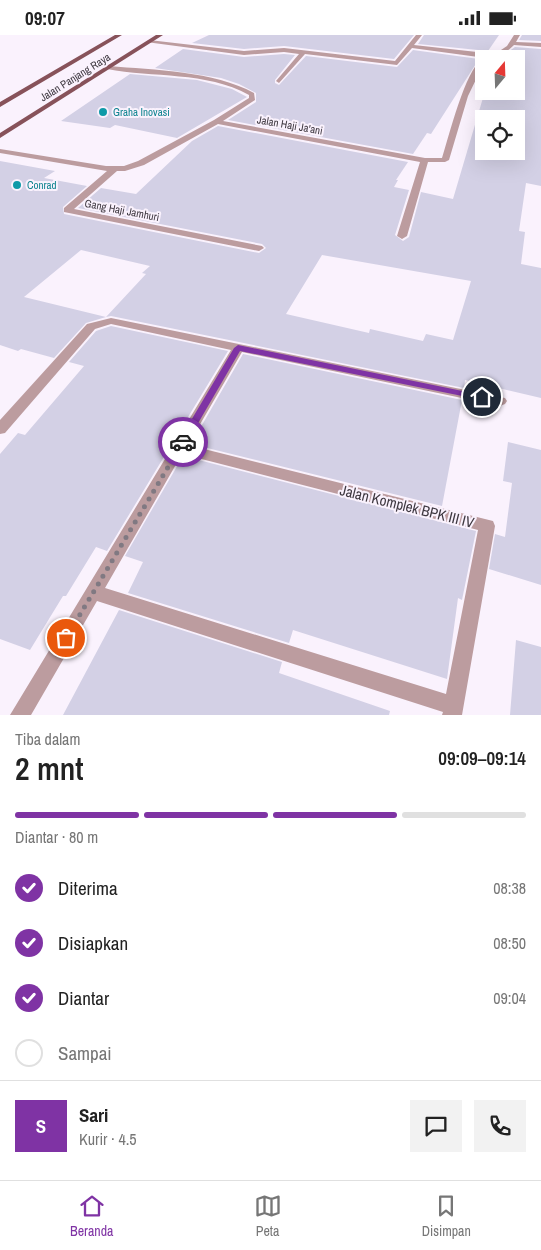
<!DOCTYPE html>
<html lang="id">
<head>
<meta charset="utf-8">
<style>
  :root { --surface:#fff; --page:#f2f2f2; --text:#222; --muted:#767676; --line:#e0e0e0; --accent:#7f33a4 }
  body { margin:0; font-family:"Archivo Narrow",sans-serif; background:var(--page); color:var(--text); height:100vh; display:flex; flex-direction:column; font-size:19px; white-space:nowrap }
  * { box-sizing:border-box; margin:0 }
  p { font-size:16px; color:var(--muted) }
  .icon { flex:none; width:28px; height:28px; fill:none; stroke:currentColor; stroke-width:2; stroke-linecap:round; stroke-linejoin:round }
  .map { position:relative; height:680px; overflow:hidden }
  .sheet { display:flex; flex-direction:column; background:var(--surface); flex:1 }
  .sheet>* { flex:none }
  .needle { width:32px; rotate:19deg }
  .buttons { position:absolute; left:475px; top:15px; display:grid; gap:10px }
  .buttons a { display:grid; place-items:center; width:50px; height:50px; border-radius:0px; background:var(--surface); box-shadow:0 5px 20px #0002; font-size:25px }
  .pin { position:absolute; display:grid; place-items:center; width:42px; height:42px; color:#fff; margin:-21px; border:2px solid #fff; border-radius:50%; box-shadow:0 1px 5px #0007 }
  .courier { position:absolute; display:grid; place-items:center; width:50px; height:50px; margin:-25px; border:4px solid #7f33a4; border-radius:50%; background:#fff; color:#222; box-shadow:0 1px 6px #0007 }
  .headline em { font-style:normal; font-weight:600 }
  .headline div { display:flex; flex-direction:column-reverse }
  .headline { display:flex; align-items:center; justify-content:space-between; height:85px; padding:0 15px }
  h1 { font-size:32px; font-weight:600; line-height:38px }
  .bar { display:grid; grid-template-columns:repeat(4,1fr); gap:8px 5px; align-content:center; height:60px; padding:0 15px }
  .bar i { height:6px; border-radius:4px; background:var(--line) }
  .bar .active { background:var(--accent) }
  .bar p { grid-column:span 4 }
  .line { display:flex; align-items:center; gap:12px; padding:0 15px; border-top:1px solid var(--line) }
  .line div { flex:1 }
  .round { display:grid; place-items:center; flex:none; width:52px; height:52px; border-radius:0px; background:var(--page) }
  ol { padding:0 15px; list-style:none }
  li { display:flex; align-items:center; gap:15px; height:55px }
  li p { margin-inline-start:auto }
  li .icon { padding:5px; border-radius:50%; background:var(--accent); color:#fff; stroke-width:4 }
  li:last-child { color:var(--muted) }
  li i { width:28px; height:28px; border:2px solid var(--line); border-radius:50% }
  .status { display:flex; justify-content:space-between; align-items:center; height:35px; padding:0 25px; background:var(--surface); direction:ltr }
  .status svg { height:14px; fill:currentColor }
  .tab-bar { display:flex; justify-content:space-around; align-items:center; height:70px; border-top:1px solid var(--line); background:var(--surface); font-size:14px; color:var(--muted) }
  .tab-bar a { display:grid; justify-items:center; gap:2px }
  .tab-bar .active { color:var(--accent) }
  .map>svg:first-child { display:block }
  .building { fill:#d3d0e5; fill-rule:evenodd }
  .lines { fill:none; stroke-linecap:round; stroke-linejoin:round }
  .minor { fill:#bc9c9f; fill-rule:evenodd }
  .primary { fill:#87525a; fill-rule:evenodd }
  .route { fill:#7f33a4 }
  .done { stroke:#807982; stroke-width:5; stroke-dasharray:0 9 }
  .culture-dot { fill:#0f9aa8; stroke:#faf2fd; stroke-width:2 }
  .labels { text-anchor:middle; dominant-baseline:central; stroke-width:4; stroke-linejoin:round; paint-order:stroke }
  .far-street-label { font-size:11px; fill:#3e3840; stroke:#faf2fd }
  .far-culture-label { font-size:11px; fill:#0d838f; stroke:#faf2fd; text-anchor:start }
  .near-street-label { font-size:15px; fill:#3e3840; stroke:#faf2fd }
</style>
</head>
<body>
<div class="status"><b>09:07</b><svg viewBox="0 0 49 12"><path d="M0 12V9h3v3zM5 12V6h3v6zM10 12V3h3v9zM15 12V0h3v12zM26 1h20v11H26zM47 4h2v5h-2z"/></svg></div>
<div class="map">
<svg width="541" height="680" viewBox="0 0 541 680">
  <rect width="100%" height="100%" fill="#faf2fd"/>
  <!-- building -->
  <path class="building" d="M209 0H414L394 24 284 11 244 14 192 8Z
    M424 0H499L488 16 418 9Z
    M522 0H541V6L519 5Z
    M515 12 541 14V151L526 148 519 196 525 197 521 229 541 233V363L465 345 464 353 111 281 106 282 146 239 142 238 150 231 81 215 24 262 106 282 86 288 54 323 21 314 18 316 0 310V126L55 136 44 143 87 151 63 172 64 179 259 218 266 213 262 209 78 173 101 153 136 159 192 106 218 91 408 127 396 145H398L394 152 409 155 395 200 403 206 409 202 421 157 453 164 485 56H516V24H498ZM484 84H516V116H484ZM322 220 471 246 453 305 426 299 423 306 370 294 369 298 286 279Z
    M183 14 244 22 284 19 295 20 275 45V48L279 50 306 21 397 32 413 15 479 24 431 99 427 98 413 119 228 85 256 67V58L239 49 221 43 155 33Z
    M130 39 197 45 232 54 247 62 177 103 115 90 110 93 61 86Z
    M111 291 228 316 107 516 96 512 66 561H63L30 615 0 604V419L18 398 25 400 84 331 69 327 96 296Z
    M243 319 462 365 442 471 191 409Z
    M508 407 541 415V550L489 534 495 499 505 502 512 448 503 446Z
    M183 421 476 496 462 565 458 563 447 644 293 595 289 608 128 558 143 527 125 521Z
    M119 575 282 627 279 638 390 676 389 680H63Z
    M516 605 541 612V680H510Z"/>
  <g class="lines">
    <!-- minor -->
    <path class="minor" d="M416 0H422L414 10 495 19 507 11 514 0H520L516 7 541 8V12L514 10 504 19 493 24 412 13 397 30 305 19 279 48 276 46 299 19 284 17 244 20 146 7 149 5 244 16 284 13 395 26Z
      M482 24H486H484V28L468 61 449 125 445 127H428L407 201 402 204 397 201 420 127 218 89 144 130 125 136H117L74 174 262 211 264 213 259 216 64 177V173L107 136 0 118V114L106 131H124L138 126 214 85 249 63V60C206 36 153 43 107 34L109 31C154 35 214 36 254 58L255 65 223 86 425 123H442C449 101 465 36 482 24Z
      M111 283 505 363 507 366 505 369 500 371 242 317 188 410 493 486 495 491 462 680H442L443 677 97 566 31 680H10L231 315 111 289 95 294 5 398 0 399V385L87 289ZM182 419 478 495 446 659 105 553Z"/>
    <!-- primary -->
    <path class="primary" d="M115 0H122L0 72V67Z
      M156 0H163L0 103V98Z"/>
  </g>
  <!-- route -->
  <path class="route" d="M238 310 482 360 486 362 482 365 240 316 186 409H180V404L234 313Z"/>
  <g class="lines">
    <!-- done -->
    <path class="done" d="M66 603 183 407"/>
  </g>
  <!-- markers -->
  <g class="culture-dot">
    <circle cx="103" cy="77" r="5"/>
    <circle cx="17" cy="150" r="5"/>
  </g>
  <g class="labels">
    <!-- far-street labels -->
    <g class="far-street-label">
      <text transform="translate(75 42) rotate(-32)">Jalan Panjang Raya</text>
      <text transform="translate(290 90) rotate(10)">Jalan Haji Ja'ani</text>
      <text transform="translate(122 175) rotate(11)">Gang Haji Jamhuri</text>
    </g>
    <!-- far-culture labels -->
    <g class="far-culture-label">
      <text x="113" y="77">Graha Inovasi</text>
      <text x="27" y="150">Conrad</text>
    </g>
    <!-- near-street labels -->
    <g class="near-street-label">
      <text transform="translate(407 471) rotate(14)">Jalan Komplek BPK III IV</text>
    </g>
  </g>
</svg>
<div class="buttons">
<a><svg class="needle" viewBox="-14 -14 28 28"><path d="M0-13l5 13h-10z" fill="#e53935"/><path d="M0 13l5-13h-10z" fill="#767676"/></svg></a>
<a><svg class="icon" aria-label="locate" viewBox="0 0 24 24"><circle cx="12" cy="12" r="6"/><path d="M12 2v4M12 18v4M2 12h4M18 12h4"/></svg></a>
</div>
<div class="pin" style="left:66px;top:603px;background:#ea580c"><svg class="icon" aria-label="bag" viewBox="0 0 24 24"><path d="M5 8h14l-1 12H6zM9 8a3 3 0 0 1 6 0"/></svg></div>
<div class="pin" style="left:482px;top:362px;background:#1f2937"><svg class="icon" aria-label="home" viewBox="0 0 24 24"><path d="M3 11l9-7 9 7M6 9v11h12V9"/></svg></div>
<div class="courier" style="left:183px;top:407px"><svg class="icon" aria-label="car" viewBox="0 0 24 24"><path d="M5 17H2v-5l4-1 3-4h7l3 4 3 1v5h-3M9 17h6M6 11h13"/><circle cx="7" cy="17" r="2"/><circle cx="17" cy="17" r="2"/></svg></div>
</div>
<section class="sheet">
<div class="headline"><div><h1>2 mnt</h1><p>Tiba dalam</p></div><em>09:09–09:14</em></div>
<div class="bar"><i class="active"></i><i class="active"></i><i class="active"></i><i></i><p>Diantar · 80 m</p></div>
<ol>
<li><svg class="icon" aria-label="check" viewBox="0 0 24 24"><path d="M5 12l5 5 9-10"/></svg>Diterima<p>08:38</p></li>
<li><svg class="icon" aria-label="check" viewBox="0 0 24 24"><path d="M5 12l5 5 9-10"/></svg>Disiapkan<p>08:50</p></li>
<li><svg class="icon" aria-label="check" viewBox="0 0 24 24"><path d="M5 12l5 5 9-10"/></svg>Diantar<p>09:04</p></li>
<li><i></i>Sampai</li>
</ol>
<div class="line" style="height:90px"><b class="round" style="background:var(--accent);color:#fff">S</b><div><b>Sari</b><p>Kurir · 4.5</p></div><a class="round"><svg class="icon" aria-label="chat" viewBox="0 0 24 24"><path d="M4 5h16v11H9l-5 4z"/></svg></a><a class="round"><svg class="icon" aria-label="phone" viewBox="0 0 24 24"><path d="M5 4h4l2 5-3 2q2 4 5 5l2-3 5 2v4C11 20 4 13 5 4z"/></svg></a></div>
</section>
<nav class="tab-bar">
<a class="active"><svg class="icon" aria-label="home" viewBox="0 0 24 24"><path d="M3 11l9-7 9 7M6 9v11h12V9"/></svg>Beranda</a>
<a><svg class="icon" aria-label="map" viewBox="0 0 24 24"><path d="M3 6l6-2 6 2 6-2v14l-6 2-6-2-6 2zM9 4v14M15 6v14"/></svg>Peta</a>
<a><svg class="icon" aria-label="saved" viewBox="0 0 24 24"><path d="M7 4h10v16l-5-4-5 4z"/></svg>Disimpan</a>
</nav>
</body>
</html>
